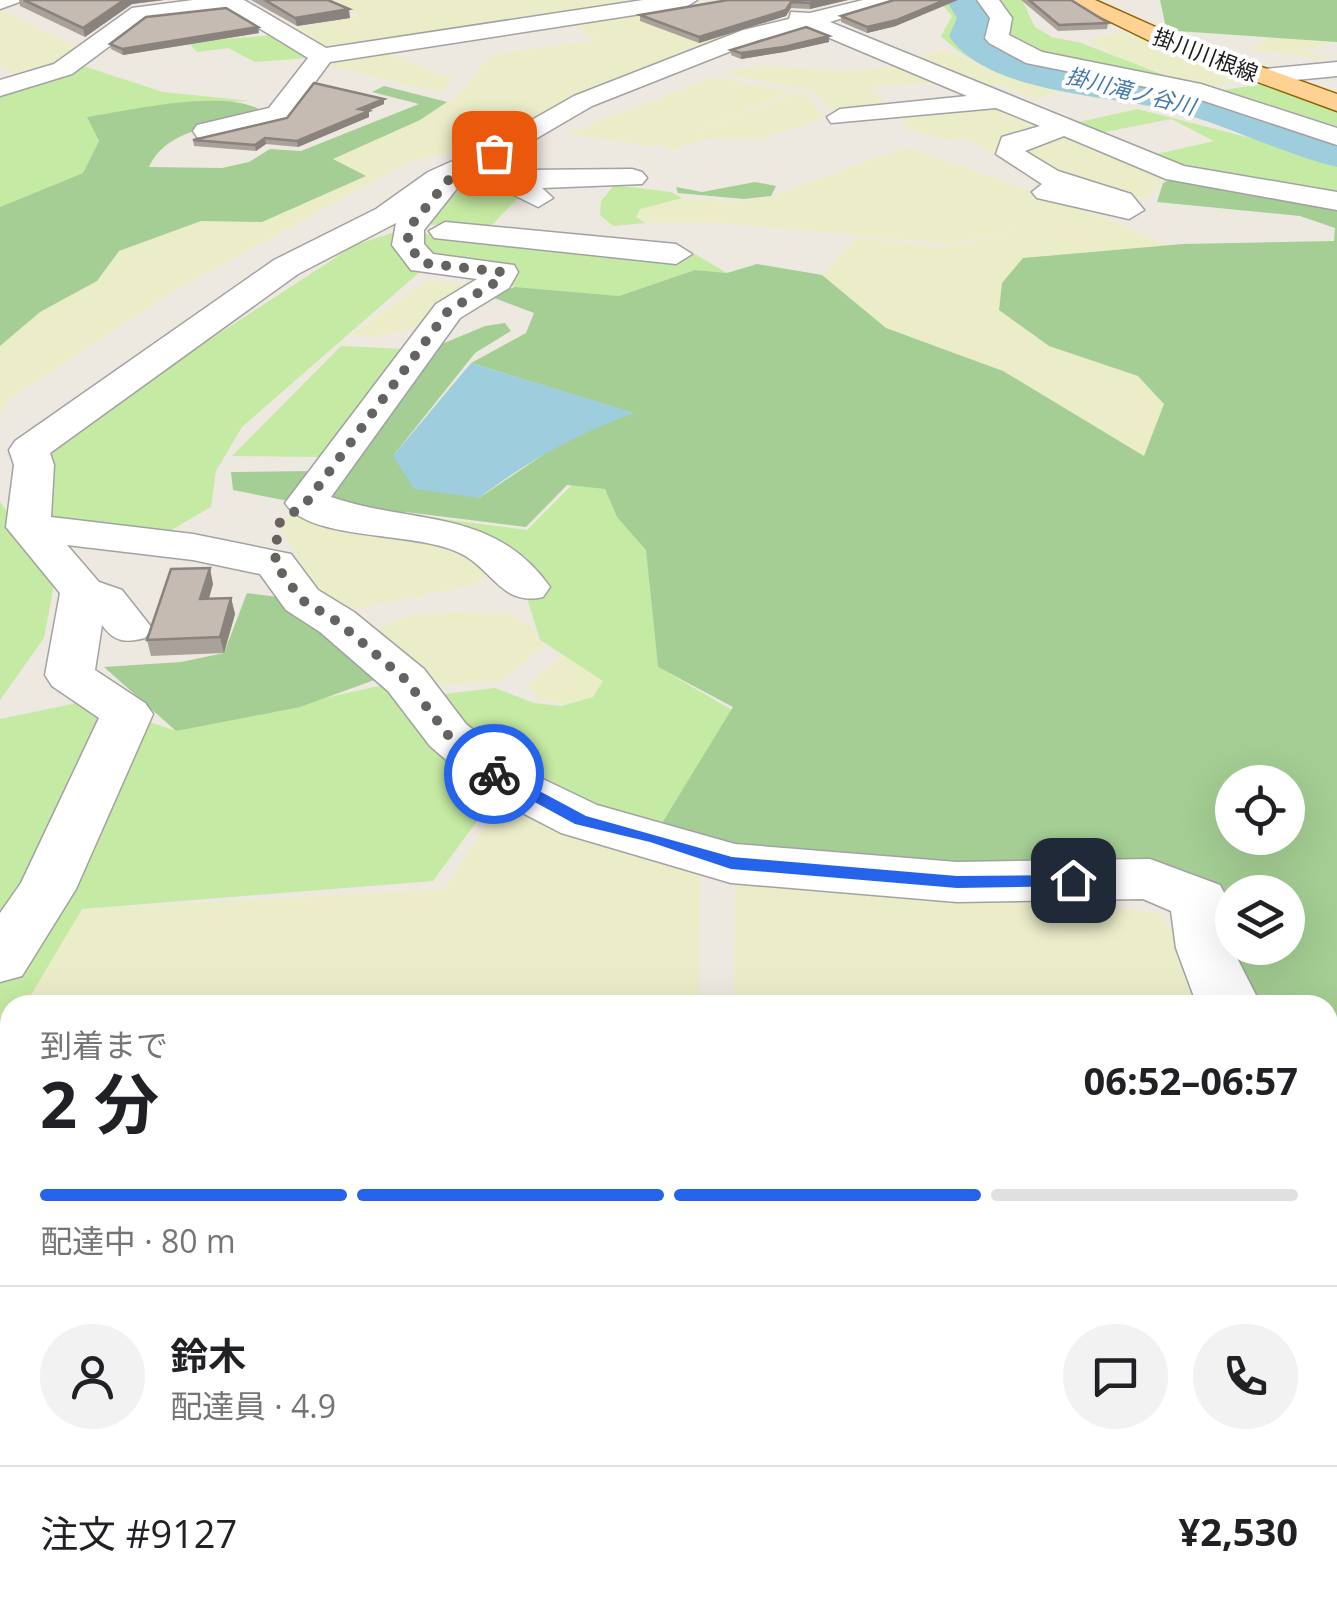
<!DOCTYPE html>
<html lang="ja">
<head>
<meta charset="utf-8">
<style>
  :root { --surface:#fff; --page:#f2f2f2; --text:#202124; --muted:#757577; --line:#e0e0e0; --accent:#2563eb }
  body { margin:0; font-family:"Open Sans","Noto Sans JP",sans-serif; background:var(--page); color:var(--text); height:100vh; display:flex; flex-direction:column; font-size:38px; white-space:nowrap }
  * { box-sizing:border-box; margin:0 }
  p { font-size:32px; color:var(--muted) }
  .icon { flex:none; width:55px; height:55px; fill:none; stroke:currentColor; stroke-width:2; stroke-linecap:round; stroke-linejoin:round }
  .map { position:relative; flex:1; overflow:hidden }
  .details { position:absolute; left:0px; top:995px; width:1338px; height:620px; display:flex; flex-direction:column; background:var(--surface); border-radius:30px 30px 0 0; box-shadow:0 10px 40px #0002 }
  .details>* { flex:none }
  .fabs { position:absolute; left:1215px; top:765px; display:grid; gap:20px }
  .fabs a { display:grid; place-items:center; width:90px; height:90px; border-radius:50%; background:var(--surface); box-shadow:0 10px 40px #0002; font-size:50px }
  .pin { position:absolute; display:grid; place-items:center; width:85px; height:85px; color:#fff; margin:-42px; border-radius:20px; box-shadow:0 5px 15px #0006 }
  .courier { position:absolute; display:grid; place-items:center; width:100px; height:100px; margin:-50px; border:8px solid #2563eb; border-radius:50%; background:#fff; color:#222; box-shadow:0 2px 12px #0007 }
  .summary em { font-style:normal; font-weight:700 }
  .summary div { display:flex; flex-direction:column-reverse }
  .summary { display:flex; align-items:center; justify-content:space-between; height:170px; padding:0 40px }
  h1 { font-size:65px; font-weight:700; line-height:75px }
  .bar { display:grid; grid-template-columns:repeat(4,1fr); gap:15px 10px; align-content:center; height:120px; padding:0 40px }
  .bar i { height:12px; border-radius:8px; background:var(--line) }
  .bar .active { background:var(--accent) }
  .bar p { grid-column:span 4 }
  .line { display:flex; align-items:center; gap:25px; padding:0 40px; border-top:2px solid var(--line) }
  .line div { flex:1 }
  .round { display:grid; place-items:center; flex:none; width:105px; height:105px; border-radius:52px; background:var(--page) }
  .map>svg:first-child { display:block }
  .farmland { fill:#ebedc9 }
  .grass { fill:#c5eaa3 }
  .forest { fill:#a4ce93; fill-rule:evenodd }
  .water { fill:#9ecedd }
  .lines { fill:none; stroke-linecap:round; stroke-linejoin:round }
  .river { fill:#9ecedd; fill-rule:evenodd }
  .minor-casing { stroke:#a2a2a2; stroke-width:3 }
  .major-casing { stroke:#926200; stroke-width:3 }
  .minor { fill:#fff; fill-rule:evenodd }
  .major { fill:#ffd193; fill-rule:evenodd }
  .wall { fill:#a9a19a }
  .shaded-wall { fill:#8a837d }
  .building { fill:#c5bbb3; stroke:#8a837d; stroke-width:2.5 }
  .route { fill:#2563eb }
  .done { stroke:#646360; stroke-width:10; stroke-dasharray:0 18 }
  .labels { text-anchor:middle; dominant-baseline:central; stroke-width:8; stroke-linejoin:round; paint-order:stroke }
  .far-street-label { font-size:22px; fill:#1b1b1b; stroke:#fff }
  .far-water-label { font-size:22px; font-style:italic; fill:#4578ad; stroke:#fff }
</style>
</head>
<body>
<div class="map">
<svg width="1337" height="1615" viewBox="0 0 1337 1615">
  <rect width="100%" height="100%" fill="#ede9e0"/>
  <!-- farmland -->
  <path class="farmland" d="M332 0H672L331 51 291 29 360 16Z
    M0 9 76 47 46 66 18 76 0 66Z
    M644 15 675 26 719 20 751 35 593 88 480 147 411 161 177 289 9 399 0 418V346L40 312 97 281 118 251 201 221 262 222 365 175 332 159 420 120 458 95 491 55 597 40 573 25Z
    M1122 32 1253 79 1204 87 1125 61 1086 40Z
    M1268 38 1334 41 1309 50 1297 48 1337 61 1250 49Z
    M946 50 1004 76 1075 90 1032 99 997 84 984 87 916 56Z
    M383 52 454 79 442 93 321 64Z
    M767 65 847 72 897 65 940 82 870 88 894 111 830 110 813 91 721 73Z
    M712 77 793 92 683 136 795 94 806 93 825 118 761 139H709L666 151 663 143 651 147 567 134Z
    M987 104 1038 127 999 140 1001 158 967 139 947 140 906 129 901 114Z
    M1070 135 1165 177 1147 199 1125 197 1067 177 1018 148 1030 140Z
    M906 147 1096 214 1168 246 1023 258 1002 283 999 310 1049 346 1138 376 1165 405 1144 456 1003 371 886 328 822 275 857 237 943 248 1023 229 949 244 720 223H645L635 217 639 209 682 198 738 202 771 196Z
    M427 280 478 286 411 329 374 337 351 335Z
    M290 514 469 545 491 568 476 585 356 609 319 594 278 524Z
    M452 612 510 614 531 625 544 647 501 681 422 686 364 633 408 616Z
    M567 651 603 681 596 697 567 705 538 699 528 684Z
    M510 785 700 858 699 1005H25L81 909 445 889Z
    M736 863 1161 913 1218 1005H733Z
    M314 1605H681V1615H314Z
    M718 1605H1178V1615H718Z"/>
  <!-- grass -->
  <path class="grass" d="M938 0H1022L1035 27 1052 37 1081 43 1208 92 1264 84 1337 110V196L1262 188 1152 155 1214 141 1171 119 1095 134 1075 123 1137 109 1266 142C1222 121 1131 101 1081 89 1026 77 984 78 941 36L952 16Z
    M274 35 308 58 255 62 228 48 197 52 188 42Z
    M83 66 163 92 250 101 159 105 88 117 99 141 83 173 0 207V91Z
    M465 184 509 190 518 198 489 228 423 224Z
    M614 185 671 192 682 198 640 209 636 217 645 223 613 226 600 215 601 201Z
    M398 231 393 249 422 270 242 427 216 471 211 507 147 544 28 527 34 465 177 361 355 245Z
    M420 234H464L599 255 695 254 727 273 695 270 619 296 515 287 444 263 418 244Z
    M341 346 405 349 324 457 232 456Z
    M572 485 605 489 615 512 646 549 658 667 732 710 656 833 505 783 433 881 82 909 25 1005H10V1030L0 1047V719L87 701 176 731 406 680 419 697 495 688 534 703 561 706 593 697 603 681 540 640 522 582 396 513 527 530Z
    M0 502 55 579 44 638 0 700Z
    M0 1121 10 1123V1605H308V1615H0Z"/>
  <!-- forest -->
  <path class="forest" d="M1160 0H1337V42L1177 31 1166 28Z
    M384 86 447 102 420 120 333 159 366 176 262 222 201 221 119 251 97 281 40 312 0 346V207L83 173 99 141 87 117C130 110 229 87 264 112 225 128 169 124 149 167L222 168 249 162 270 149 301 151 419 104 372 92Z
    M1177 176 1337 204V1615H1179L1178 1605H1328V1005H1220L1200 895 797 869 656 833 733 707 658 667 646 550 617 517 605 489 567 485 526 527 406 512 364 516 233 490 231 472 315 471 411 357 485 326 505 323 511 331 475 353 393 456 479 498 571 436 633 413 471 363 526 333 534 313 489 296 515 287 619 296 695 270 727 273 757 264 822 275 886 328 1003 371 1144 456 1164 404 1138 376 1049 346 999 310 1002 283 1023 258 1183 244 1334 241 1335 228 1300 216 1157 202 1163 183ZM1232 782H1288V838H1232ZM1232 892H1288V948H1232Z
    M755 182 776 186 771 196 744 199 678 193 676 187 702 192Z
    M247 593 302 600 377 679 300 707 176 731 104 667 181 662 224 653Z"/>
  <!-- water -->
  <path class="water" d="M1178 96 1324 141 1337 146V157L1306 145 1297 147 1264 130 1177 101Z
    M471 363 634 413C575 435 529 460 479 498L414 489 393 456Z"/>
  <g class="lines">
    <!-- river -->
    <path class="river" d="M946 0H980L993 18 986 34 1019 53 1045 61 1192 90 1337 139V167C1285 154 1236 130 1185 114 1118 94 990 97 949 36L957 18Z"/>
    <defs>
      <path id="minor" d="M0 0H25L0 9Z
        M193 0H244L326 48 643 0H697L686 7 330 62 287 120 207 139 197 137 193 131 197 125 269 108 308 58 228 9 146 19 72 74 0 96V80L54 64 132 8Z
        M863 0H900L830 22 1184 166 1337 192V210L1166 179 1064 136 1025 151 1058 171 1131 194 1144 210 1129 219 1037 198 1032 192 1042 184 996 154 1002 137 1040 126 996 108 831 123 827 117 840 109 967 96 806 28 759 40 592 106 496 162 527 170 632 169 642 172 647 178 642 184 542 188 553 198 538 207 512 194 463 181 424 230V244L433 254 514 265 518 272 509 288 460 318 331 497C412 525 494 507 550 587L543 597C505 606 495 575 467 557 425 529 313 544 285 503L436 304 477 279 411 270 392 245 396 223 298 274 50 453 54 465 51 517 193 534 291 554 318 590 354 612 424 669 466 724 524 770 597 805 735 844 957 862 1150 859 1220 885 1228 900 1232 948 1261 1005H1197L1176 948 1171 911 1143 899 957 902 731 883 561 833 486 794 430 746 388 691 320 632 286 610 260 574 193 560 67 545 99 582 122 590 152 628 145 638C125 643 114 642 102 625L95 670 145 703 153 714 76 889 22 976 0 982V913L21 883 99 718 52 686 45 675 60 593 6 527 14 465 9 450 15 441 274 260 376 209 428 172 484 147 574 96 743 30 789 19 791 12 810 13Z
        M977 0H999L1012 18 1009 35 1042 52 1201 84 1337 128V145L1186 95 1026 63 989 43 985 38 990 18Z
        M1337 62V76L1264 83 1252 76 1264 69Z
        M445 222 676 244 692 254 676 264 434 238 429 231Z
        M1134 1605H1222V1615H1134Z"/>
      <path id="major" d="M1066 0H1095L1178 37 1337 94V111L1162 47Z"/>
    </defs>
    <!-- minor casing -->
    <use href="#minor" class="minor-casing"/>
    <!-- major casing -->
    <use href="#major" class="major-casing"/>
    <!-- minor -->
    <use href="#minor" class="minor"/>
    <!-- major -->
    <use href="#major" class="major"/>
  </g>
  <!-- wall -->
  <path class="wall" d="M19 0H164L132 4 85 37 20 6Z
    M251 0H328L350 18 297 26Z
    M728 0H848L810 9 791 8 786 16 699 43 640 21V15Z
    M1021 0H1071L1108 23 1107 29 1058 31Z
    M841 16 896 26 867 33 841 22Z
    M258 27 259 33 123 55 111 49 110 44Z
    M829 36V42L784 52 741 59 731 55V50Z
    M384 99V104L368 111 369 117 298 147 266 144 256 151 194 146 193 140Z
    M213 584 209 598H231L235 614 224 653 151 656 147 640Z"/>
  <!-- shaded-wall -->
  <path class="shaded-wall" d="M124 0H164L132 4 85 37 83 28Z
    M824 0H848L810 9V3Z
    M945 0H958L896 26 867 33V27Z
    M791 2V8L786 16 699 43V37Z
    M349 9 350 18 297 26 295 18Z
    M258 27 259 33 123 55 122 49Z
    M829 36V42L784 52 741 59V53Z
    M384 99V104L360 114 359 109Z
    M369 111V117L298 147 297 141Z
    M265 138 266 144 256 151 255 145Z
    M210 568 213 584 204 615 200 599Z
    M231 598 235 614 224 653 220 637Z"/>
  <!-- building -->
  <path class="building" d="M24 0H124L83 28Z
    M265 0H328L349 9 295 18Z
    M728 0H824L810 3 791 2 786 10 699 37 640 15Z
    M894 0H945L897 20 867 27 841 16Z
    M1029 0H1071L1108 23 1059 25Z
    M226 8 258 27 122 49 110 44 146 17Z
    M806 27 829 36 784 47 741 53 731 50Z
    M314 83 384 99 359 109 369 111 297 141 265 138 255 145 193 140 287 118Z
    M210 568 200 599 231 598 220 637 147 640 171 569Z"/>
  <!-- route -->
  <path class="route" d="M489 770H500L586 816 732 857 957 876 1073 875 1082 880 1073 886 957 888 731 869 650 842 575 824 489 777Z"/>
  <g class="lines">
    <!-- done -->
    <path class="done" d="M494 153 456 171 408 229V245L423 263 502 272 498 281 448 311 306 503 278 524 275 564 302 600 338 622 406 680 448 735 494 774"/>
  </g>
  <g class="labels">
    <!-- far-street labels -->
    <g class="far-street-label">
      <text transform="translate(1206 54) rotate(21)">掛川川根線</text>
    </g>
    <!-- far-water labels -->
    <g class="far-water-label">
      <text transform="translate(1131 90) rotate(14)">掛川滝ノ谷川</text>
    </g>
  </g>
</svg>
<div class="fabs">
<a><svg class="icon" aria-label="locate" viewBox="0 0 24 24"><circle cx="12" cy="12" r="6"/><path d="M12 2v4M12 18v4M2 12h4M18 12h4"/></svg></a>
<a><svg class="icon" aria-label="layers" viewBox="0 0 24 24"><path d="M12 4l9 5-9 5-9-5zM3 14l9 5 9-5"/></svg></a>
</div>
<div class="pin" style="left:494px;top:153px;background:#ea580c"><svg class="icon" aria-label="bag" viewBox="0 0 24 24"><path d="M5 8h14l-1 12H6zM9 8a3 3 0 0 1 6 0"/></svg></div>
<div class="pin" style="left:1073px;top:880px;background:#1f2937"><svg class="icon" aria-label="home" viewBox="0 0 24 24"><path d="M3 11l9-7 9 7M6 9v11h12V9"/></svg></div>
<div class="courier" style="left:494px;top:774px"><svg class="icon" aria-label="bike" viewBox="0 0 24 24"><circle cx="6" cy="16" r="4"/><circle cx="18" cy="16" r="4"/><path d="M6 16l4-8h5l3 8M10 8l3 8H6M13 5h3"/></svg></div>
<section class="details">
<div class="summary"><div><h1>2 分</h1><p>到着まで</p></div><em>06:52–06:57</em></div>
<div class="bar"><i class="active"></i><i class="active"></i><i class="active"></i><i></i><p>配達中 · 80 m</p></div>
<div class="line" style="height:180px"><a class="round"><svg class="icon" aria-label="person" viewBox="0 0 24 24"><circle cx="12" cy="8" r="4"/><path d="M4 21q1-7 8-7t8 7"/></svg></a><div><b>鈴木</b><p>配達員 · 4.9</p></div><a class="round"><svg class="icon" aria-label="chat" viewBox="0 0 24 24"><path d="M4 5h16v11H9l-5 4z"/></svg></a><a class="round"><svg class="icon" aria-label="phone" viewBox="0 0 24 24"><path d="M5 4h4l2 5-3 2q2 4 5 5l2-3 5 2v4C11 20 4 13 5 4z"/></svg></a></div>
<div class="line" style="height:130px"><div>注文 #9127</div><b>¥2,530</b></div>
</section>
</div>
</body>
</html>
